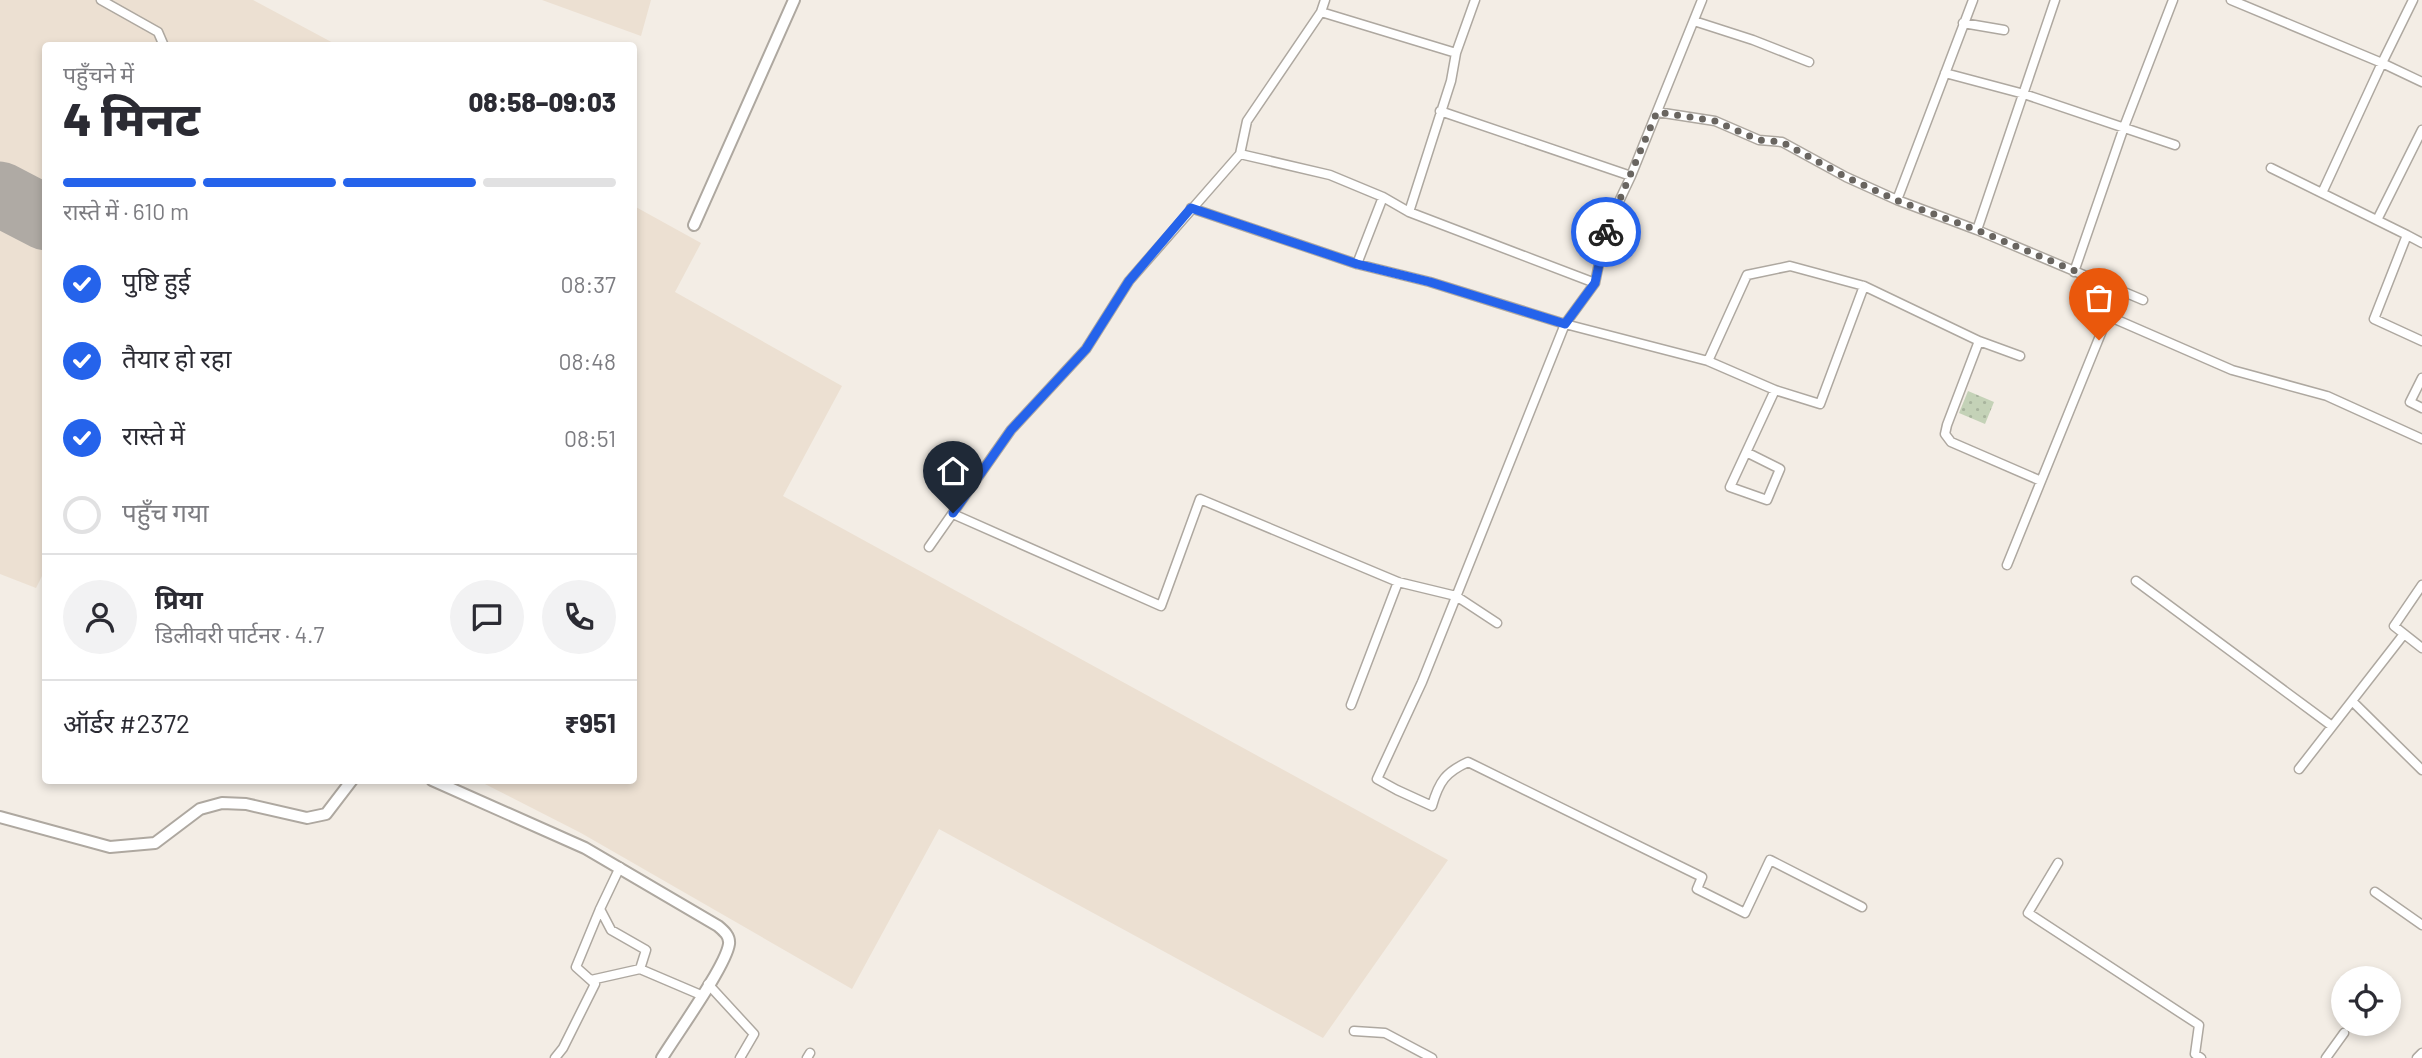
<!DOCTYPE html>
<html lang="hi">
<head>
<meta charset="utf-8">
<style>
  :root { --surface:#fff; --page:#f2f2f3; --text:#2b2b33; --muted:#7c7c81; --line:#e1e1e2; --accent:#2563eb }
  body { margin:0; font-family:Barlow,"Noto Sans Devanagari",sans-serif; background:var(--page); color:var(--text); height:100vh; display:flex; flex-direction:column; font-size:26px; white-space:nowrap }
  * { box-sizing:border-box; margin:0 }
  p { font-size:23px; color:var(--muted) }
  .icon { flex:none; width:38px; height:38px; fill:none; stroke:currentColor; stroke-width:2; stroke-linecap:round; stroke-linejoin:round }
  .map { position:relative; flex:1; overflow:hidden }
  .sheet { position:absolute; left:42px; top:42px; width:595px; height:742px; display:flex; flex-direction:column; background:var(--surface); border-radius:7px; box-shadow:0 4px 10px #0003 }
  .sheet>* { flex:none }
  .buttons { position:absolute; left:2331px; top:966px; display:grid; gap:14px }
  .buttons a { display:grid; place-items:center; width:70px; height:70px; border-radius:50%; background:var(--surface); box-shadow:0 4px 10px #0003; font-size:35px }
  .pin { position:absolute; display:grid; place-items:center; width:60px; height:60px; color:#fff; margin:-72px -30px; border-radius:50% 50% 50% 0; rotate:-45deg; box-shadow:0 0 7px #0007 }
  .pin .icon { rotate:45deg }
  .courier { position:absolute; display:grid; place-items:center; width:70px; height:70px; margin:-35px; border:5px solid #2563eb; border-radius:50%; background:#fff; color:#222; box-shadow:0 2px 9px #0007 }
  .overview em { font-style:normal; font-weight:800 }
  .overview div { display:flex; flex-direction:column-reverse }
  .overview { display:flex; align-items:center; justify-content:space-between; height:119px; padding:0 21px }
  h1 { font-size:46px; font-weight:800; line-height:52px }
  .bar { display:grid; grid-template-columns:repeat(4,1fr); gap:10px 7px; align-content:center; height:84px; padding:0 21px }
  .bar i { height:9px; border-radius:5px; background:var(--line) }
  .bar .selected { background:var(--accent) }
  .bar p { grid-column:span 4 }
  .line { display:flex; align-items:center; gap:18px; padding:0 21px; border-top:2px solid var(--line) }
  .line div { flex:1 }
  .round { display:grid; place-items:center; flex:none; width:74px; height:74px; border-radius:37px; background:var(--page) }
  ol { padding:0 21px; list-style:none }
  li { display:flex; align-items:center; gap:21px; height:77px }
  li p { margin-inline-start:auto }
  li .icon { padding:7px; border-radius:50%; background:var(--accent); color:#fff; stroke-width:4 }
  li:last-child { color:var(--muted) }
  li i { width:38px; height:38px; border:4px solid var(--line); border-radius:50% }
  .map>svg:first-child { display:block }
  .built { fill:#ece0d2 }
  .park { fill:url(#park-dots) }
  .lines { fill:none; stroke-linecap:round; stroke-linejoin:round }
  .runway { stroke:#afaaa4; stroke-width:65 }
  .street-casing { stroke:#aea8a0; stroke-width:11 }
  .secondary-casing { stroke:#aea8a0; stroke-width:14 }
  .street { stroke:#fff; stroke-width:8 }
  .secondary { stroke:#fff; stroke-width:10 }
  .done { stroke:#696560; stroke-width:7; stroke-dasharray:0 12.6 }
  .route { stroke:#2563eb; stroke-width:9 }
</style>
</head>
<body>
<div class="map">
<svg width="2422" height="1058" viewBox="0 0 2422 1058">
  <defs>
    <pattern id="park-dots" width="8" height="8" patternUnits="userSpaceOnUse" patternTransform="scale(1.75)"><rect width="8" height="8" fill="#c4d2b7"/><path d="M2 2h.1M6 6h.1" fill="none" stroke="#a8b49d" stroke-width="1.8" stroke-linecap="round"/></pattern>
  </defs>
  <rect width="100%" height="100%" fill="#f3ede5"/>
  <!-- built -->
  <path class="built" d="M0 0H253L337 45 46 46V568L36 588 0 574Z
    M542 0H651L641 36Z
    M634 206 701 243 675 292 842 386 783 496 1448 860 1323 1038 939 829 852 989 581 833 479 781 634 780Z"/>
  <!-- park -->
  <path class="park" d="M1968 391 1994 402 1985 424 1959 413Z"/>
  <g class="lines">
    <!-- runway -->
    <path class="runway" d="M0 194 46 218"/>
    <defs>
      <path id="street" d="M101 0 158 32 164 46
        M1702 0 1631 176 1606 229 1595 283 1565 324 1422 682 1377 779 1397 790 1432 806C1439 781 1446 772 1468 762L1702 877 1697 889 1745 913 1770 860 1862 907
        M1973 0 1897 200 1977 230 2143 300
        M2231 0 2382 63 2422 82
        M1321 12 1456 53
        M1694 21 1753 40 1809 62
        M1963 23 2004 30
        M1945 73 2024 94 2175 145
        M1440 111 1631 176
        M1657 112 1715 121 1759 140 1782 142 1846 177 1897 200
        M1240 154 1330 175 1383 197 1409 212 1595 283
        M2271 168 2407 235 2374 319 2422 341
        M2322 193 2382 63 2413 0
        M1191 208 1357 264 1430 282 1565 324 1708 361 1775 390 1820 404 1864 286
        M1409 212 1451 81 1456 53 1475 0
        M2377 220 2422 130
        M1977 230 2055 0
        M2407 235 2422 243
        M1357 264 1383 197
        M2074 272 2124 127 2173 0
        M2108 316 2232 370 2327 396 2422 439
        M1979 341 1947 425 1945 434 1951 442 2041 481
        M1708 361 1747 275 1790 266 1864 286 1979 341 2020 356
        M2422 378 2410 402 2422 408
        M1748 453 1780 469 1767 500 1730 487 1775 390
        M953 514 1161 606 1200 499 1398 582 1456 596 1497 623
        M929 547 1011 430 1086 349 1129 281 1240 154 1247 121 1321 12 1325 0
        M2007 565 2108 316 2117 288
        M2136 581 2332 726
        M2422 585 2394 626 2422 648
        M2352 701 2422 770
        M1351 705 1398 582
        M2299 769 2404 634
        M2058 863 2028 913 2199 1025 2195 1054 2201 1058
        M2375 892 2422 925
        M640 969 701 995
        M591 980 640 969 646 950 611 930 600 909
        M708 984 754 1034 740 1058
        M1354 1031 1385 1033 1432 1058
        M555 1058 563 1048 595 984 576 967 600 909 620 867
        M807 1058 810 1053
        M2326 1058 2344 1033
        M2417 1058 2422 1053"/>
      <path id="secondary" d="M694 225 794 0
        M432 780 585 848 718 926C724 931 730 936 729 944 726 966 676 1035 662 1058
        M0 817 110 847 155 843 200 809 222 803 246 804 307 818 326 814 352 780"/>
    </defs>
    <!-- street casing -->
    <use href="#street" class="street-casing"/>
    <!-- secondary casing -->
    <use href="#secondary" class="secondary-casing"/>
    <!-- street -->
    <use href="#street" class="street"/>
    <!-- secondary -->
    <use href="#secondary" class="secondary"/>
  </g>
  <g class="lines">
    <!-- done -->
    <path class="done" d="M1606 232 1657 112 1715 121 1759 140 1782 142 1846 177 1896 200 1977 230 2116 288 2099 340"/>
    <!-- route -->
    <path class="route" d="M953 513 1011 430 1086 349 1129 281 1191 208 1357 264 1430 282 1565 324 1595 283 1606 232"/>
  </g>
</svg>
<div class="buttons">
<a><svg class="icon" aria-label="locate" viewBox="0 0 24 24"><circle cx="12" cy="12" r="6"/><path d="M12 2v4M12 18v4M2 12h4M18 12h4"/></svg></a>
</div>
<div class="pin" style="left:2099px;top:340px;background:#ea580c"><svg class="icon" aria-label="bag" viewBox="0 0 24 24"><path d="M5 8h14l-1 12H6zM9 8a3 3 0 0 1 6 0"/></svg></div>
<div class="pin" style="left:953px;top:513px;background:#1f2937"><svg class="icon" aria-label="home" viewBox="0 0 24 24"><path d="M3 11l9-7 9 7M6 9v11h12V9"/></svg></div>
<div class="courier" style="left:1606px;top:232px"><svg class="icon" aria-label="bike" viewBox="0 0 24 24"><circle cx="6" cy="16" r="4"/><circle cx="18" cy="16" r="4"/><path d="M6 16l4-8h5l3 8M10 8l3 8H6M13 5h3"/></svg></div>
<section class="sheet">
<div class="overview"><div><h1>4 मिनट</h1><p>पहुँचने में</p></div><em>08:58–09:03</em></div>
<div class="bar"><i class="selected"></i><i class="selected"></i><i class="selected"></i><i></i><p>रास्ते में · 610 m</p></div>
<ol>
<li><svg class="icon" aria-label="check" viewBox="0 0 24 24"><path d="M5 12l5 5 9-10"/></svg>पुष्टि हुई<p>08:37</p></li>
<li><svg class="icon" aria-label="check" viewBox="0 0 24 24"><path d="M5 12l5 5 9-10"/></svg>तैयार हो रहा<p>08:48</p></li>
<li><svg class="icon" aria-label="check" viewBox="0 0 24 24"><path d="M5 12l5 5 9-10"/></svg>रास्ते में<p>08:51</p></li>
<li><i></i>पहुँच गया</li>
</ol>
<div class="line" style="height:126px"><a class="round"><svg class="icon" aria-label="person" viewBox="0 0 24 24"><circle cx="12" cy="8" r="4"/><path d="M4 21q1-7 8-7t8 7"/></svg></a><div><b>प्रिया</b><p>डिलीवरी पार्टनर · 4.7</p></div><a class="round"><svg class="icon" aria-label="chat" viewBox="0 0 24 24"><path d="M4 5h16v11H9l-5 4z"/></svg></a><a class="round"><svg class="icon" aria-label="phone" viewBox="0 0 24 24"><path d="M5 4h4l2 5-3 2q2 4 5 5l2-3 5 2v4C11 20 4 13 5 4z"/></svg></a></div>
<div class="line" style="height:91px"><div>ऑर्डर #2372</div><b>₹951</b></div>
</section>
</div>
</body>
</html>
